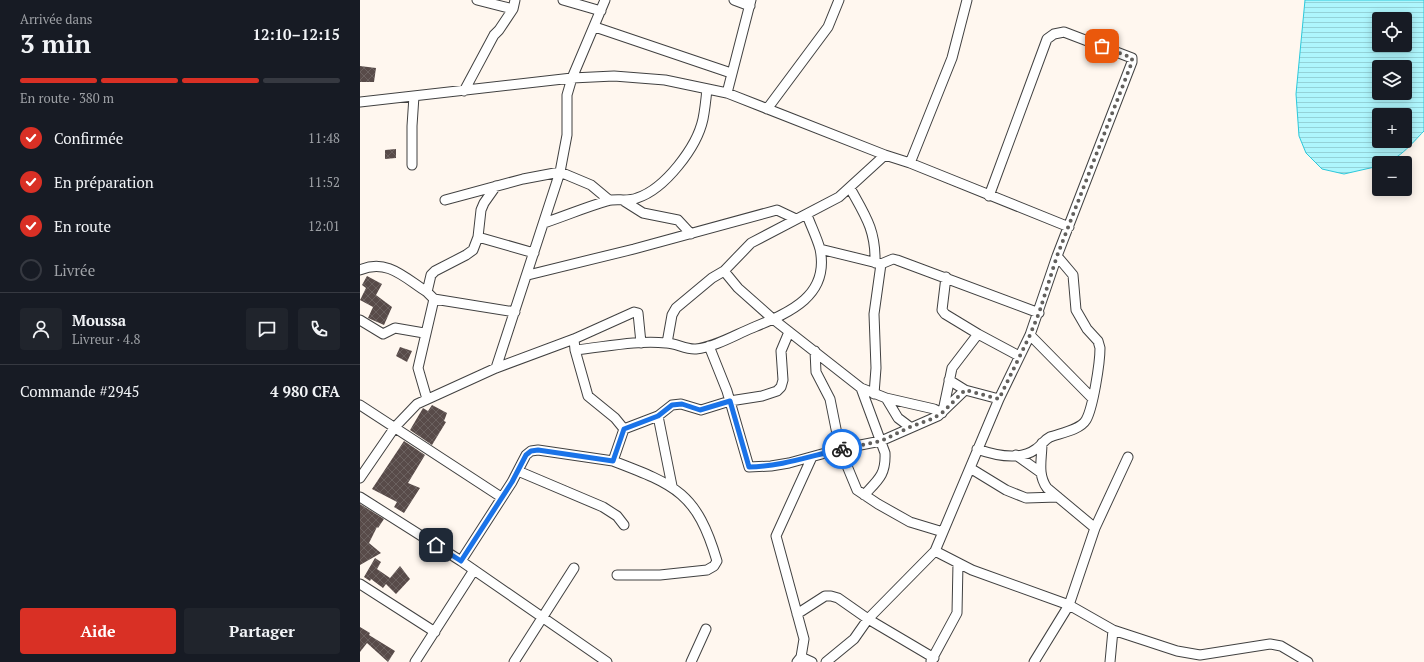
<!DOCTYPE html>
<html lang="fr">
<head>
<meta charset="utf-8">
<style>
  :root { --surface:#171b24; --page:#20242c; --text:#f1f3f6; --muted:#9ea1a6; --line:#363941; --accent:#d93025 }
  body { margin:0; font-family:"PT Serif",serif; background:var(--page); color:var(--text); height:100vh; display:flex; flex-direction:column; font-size:15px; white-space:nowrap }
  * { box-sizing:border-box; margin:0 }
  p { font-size:13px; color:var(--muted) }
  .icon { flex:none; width:22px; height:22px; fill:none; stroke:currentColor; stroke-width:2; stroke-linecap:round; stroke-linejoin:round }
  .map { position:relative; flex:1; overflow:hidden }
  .details { display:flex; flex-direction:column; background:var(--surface); width:360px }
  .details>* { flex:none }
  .buttons { position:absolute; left:1012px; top:12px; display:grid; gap:8px }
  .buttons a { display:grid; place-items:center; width:40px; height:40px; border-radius:4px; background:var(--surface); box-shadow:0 2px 10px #0003; font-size:20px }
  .pin { position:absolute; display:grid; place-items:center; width:34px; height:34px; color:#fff; margin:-17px; border-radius:8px; box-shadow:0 2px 6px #0006 }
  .courier { position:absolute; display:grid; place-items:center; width:40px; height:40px; margin:-20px; border:3px solid #1a73e8; border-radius:50%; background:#fff; color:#222; box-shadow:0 1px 5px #0007 }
  .headline em { font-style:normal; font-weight:600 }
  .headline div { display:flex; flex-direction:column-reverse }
  .headline { display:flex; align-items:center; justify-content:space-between; height:68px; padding:0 20px }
  h1 { font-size:26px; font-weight:600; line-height:30px }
  .bar { display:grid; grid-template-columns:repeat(4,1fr); gap:6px 4px; align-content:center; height:48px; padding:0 20px }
  .bar i { height:5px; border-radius:3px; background:var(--line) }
  .bar .active { background:var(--accent) }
  .bar p { grid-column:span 4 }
  .line { display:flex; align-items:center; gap:10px; padding:0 20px; border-top:1px solid var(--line) }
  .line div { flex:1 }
  .round { display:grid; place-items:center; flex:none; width:42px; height:42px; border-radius:4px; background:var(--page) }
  ol { padding:0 20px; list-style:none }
  li { display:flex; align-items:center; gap:12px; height:44px }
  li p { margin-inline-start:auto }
  li .icon { padding:4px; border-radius:50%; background:var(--accent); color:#fff; stroke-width:4 }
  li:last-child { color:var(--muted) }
  li i { width:22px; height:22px; border:2px solid var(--line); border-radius:50% }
  .cta { display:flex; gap:8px; margin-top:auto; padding:8px 20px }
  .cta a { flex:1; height:46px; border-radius:4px; background:var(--accent); color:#fff; font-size:16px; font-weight:600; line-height:46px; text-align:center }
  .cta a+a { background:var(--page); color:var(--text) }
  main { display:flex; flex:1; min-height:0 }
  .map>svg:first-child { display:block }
  .water { fill:url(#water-rules); stroke:#2dc9db; fill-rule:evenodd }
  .building { fill:url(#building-cross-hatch) }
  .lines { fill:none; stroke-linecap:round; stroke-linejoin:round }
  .street-casing { stroke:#414141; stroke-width:11 }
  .street { stroke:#fff; stroke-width:9 }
  .done { stroke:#62605d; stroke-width:4; stroke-dasharray:0 7.2 }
  .route { stroke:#1a73e8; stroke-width:5 }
</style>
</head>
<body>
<main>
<section class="details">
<div class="headline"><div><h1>3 min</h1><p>Arrivée dans</p></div><em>12:10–12:15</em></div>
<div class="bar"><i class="active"></i><i class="active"></i><i class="active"></i><i></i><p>En route · 380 m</p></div>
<ol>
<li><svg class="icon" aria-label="check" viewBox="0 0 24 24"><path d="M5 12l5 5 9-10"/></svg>Confirmée<p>11:48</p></li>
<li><svg class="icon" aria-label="check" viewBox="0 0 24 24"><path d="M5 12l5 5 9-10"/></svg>En préparation<p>11:52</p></li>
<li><svg class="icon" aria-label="check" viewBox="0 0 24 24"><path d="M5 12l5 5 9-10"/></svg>En route<p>12:01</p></li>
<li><i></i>Livrée</li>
</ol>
<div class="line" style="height:72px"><a class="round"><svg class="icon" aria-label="person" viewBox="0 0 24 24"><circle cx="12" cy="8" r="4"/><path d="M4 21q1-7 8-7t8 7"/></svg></a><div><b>Moussa</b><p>Livreur · 4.8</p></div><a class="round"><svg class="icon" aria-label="chat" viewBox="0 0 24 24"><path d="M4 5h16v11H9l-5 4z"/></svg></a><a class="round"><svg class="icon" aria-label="phone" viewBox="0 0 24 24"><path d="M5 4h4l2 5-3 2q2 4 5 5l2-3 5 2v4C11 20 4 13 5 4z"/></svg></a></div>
<div class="line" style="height:52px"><div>Commande #2945</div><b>4 980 CFA</b></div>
<div class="cta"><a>Aide</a><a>Partager</a></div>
</section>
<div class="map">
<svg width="1064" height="662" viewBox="0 0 1064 662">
  <defs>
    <pattern id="water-rules" width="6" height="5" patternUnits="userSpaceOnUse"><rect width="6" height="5" fill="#aef6fd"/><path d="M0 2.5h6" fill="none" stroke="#94d2d8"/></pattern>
    <pattern id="building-cross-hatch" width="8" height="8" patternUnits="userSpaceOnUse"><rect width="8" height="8" fill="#584b49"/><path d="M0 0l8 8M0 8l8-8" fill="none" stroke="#6b615f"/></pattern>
  </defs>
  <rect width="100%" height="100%" fill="#fff7ef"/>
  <!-- water -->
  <path class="water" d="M945 0H1064V131C1052 143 1037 163 1019 163V166L984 174 962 169 946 153 939 136 936 94ZM1019 19H1045V45H1019ZM1019 67H1045V93H1019ZM1019 115H1045V141H1019Z"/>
  <!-- building -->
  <path class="building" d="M0 66 16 68 14 82H0Z
    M36 149V158L25 159V150Z
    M7 276 22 284 16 295 32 307 24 325 8 318 13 307 0 300 6 288 2 285Z
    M40 347 52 351 47 362 36 356Z
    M72 405 87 413 84 421 86 422 72 445 50 430 63 408 68 411Z
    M44 441 65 455 48 483 60 488 44 513 34 507 37 502 12 489Z
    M0 504 24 519 18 528 17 527 9 543 21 553 0 565Z
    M15 558 21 562 17 569 30 578 40 566 50 579 36 594 26 584 23 588 11 579 10 581 4 577Z
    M0 627 10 633 9 635 35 651 28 662 7 643 0 652Z"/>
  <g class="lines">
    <defs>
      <path id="street" d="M117 0 153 9 155 0
        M203 0 241 11
        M374 0 390 6
        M235 27 371 73
        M104 91 134 35 139 30 153 9
        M367 93 391 0
        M0 102 212 78 254 76 305 80 367 93 525 155 550 163 709 227
        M407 109 468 27 479 0
        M525 155 479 197 391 243 364 271 378 288 413 319 501 388 526 398 574 409 582 413
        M550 163 592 58 607 0
        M52 165V126L54 96
        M136 186 124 203 121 210 118 237 174 253
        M490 188C505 215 516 230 515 263
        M85 200 163 179 200 172 231 185 249 200
        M264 201 283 213 318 220 331 234
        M184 223C205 216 226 207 247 201 256 198 267 202 277 198 305 189 337 147 343 119 345 109 346 99 347 89
        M460 249 521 264 514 314 516 368 514 394
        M521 264 533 259 537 260 679 313
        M0 270C27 258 45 278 67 292
        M168 275 274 249 417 210 436 219
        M586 277 582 310 585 314 618 334
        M74 299 155 312
        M0 320 23 334 35 328 64 333
        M670 335 732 398
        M214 339 215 350C245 347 276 340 306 343 316 343 326 350 336 349 355 347 375 335 392 328 428 313 470 297 460 249 457 238 451 226 447 215
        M307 343 312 315 316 308 352 278 364 271
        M349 346 367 391 389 467 411 466 429 463 480 449 521 441 578 416 605 390 639 399
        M215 350 228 396 255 418 264 429
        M455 351 456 372 470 399 480 449 497 490 518 504 550 522 583 532
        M136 368 200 172 207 135V95L212 78 245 0
        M589 380 605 390
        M501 388 525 453C526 475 518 480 504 495
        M526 398 538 418 550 427
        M67 399 58 368 74 299 67 292 71 275 75 271 106 255 113 250 118 237
        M0 405 141 497
        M583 411 592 368 618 334 659 356
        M298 416 312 486
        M264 429 298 416 312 405 321 404 341 410 370 401 402 396 417 391 421 387 423 380 421 351 429 332
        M682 443C682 459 677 474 687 488L735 528
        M617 449C634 455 660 461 676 449 682 445 684 440 690 437 701 433 720 430 726 420 733 408 740 363 740 348L738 341 727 329 716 310 713 275 697 256
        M656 455 680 472
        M253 461C316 485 337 493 357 561L354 566 347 570 300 575H257
        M610 468 646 490 666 498 698 497
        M158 471 243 507 257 516 264 525
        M0 478 35 427 57 404 136 368 214 339 274 312 278 313 281 343
        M0 497 101 561 247 662
        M575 551 612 570 709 605 753 630 750 662
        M101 561 152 482 166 455 171 451 178 450 253 461 264 429
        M0 584 75 632
        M437 614 465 596H471L478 598 508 619 574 658
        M753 630 817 651 840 655 910 644 921 646 948 662
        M441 657 452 662
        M571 661 597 613 598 563
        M55 662 114 570
        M154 662 214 568
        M331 662 346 629
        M437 662 441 657 444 639 416 536 452 457
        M466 662 494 639 508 619 575 551 639 399 670 335 697 256 772 62V58L704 32 694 34 687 39 629 196
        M674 662 709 605 735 528 768 457"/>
    </defs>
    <!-- street casing -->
    <use href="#street" class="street-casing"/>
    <!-- street -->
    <use href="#street" class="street"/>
  </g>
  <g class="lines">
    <!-- done -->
    <path class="done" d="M482 449 521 441 550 427 572 419 582 413 605 390 639 399 670 335 679 313 697 256 772 62V58L742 46"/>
    <!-- route -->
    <path class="route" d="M76 545 101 561 152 482 166 455 171 451 178 450 253 461 264 429 298 416 312 405 322 404 340 410 370 401 389 467C424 466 449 456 482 449"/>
  </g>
</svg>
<div class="buttons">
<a><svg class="icon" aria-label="locate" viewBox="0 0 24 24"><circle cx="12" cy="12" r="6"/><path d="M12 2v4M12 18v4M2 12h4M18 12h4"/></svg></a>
<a><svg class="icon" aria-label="layers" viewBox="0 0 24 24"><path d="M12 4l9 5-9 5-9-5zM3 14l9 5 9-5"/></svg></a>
<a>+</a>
<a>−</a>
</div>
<div class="pin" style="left:742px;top:46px;background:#ea580c"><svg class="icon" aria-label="bag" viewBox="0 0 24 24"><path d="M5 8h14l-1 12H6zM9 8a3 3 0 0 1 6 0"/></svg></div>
<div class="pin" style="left:76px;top:545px;background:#1f2937"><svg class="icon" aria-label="home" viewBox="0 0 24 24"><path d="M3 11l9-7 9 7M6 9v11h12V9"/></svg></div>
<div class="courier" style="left:482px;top:449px"><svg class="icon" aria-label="bike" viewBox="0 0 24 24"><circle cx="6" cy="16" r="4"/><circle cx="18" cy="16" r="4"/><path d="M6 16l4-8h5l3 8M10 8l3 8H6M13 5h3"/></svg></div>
</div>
</main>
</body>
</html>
